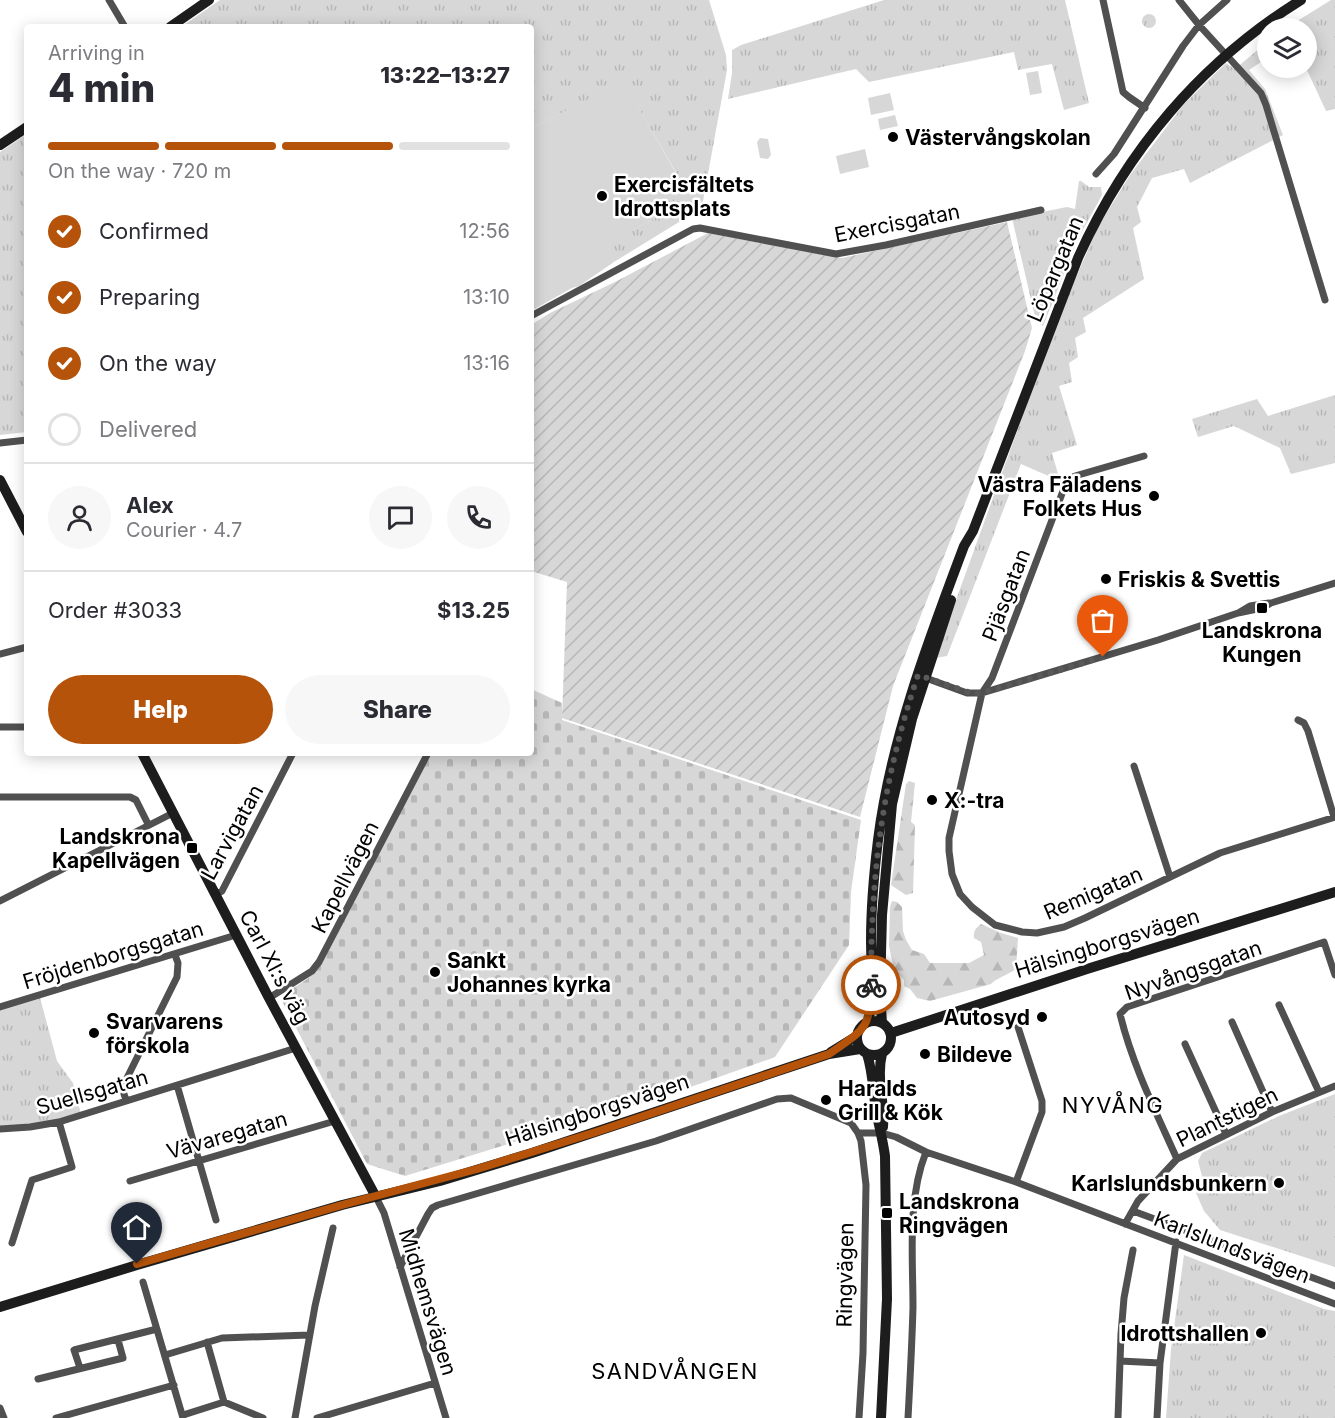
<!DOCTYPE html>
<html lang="en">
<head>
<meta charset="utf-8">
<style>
  :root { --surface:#fff; --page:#f7f7f7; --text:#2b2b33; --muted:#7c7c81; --line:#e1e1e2; --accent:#b45309 }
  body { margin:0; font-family:Inter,sans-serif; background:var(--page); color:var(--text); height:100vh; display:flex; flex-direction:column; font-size:22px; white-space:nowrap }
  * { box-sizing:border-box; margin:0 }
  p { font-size:20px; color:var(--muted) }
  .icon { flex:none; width:33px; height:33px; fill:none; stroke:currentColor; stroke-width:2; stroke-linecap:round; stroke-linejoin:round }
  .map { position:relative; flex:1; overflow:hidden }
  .panel { position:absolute; left:24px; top:24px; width:510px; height:732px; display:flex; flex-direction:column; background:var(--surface); border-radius:6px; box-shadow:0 3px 15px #0003 }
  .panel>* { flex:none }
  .controls { position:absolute; left:1257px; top:18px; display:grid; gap:12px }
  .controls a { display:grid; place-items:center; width:60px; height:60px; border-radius:50%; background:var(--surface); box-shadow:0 3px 15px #0003; font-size:30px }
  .pin { position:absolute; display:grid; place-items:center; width:51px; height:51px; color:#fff; margin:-62px -26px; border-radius:50% 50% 50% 0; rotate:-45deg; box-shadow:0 0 6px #0007 }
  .pin .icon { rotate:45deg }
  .courier { position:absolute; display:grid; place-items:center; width:60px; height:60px; margin:-30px; border:4px solid #b45309; border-radius:50%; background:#fff; color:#222; box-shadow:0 2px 8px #0007 }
  .headline em { font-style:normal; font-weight:800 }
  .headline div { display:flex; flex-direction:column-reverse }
  .headline { display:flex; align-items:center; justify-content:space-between; height:102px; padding:0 24px }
  h1 { font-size:39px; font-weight:800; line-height:45px }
  .bar { display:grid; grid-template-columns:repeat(4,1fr); gap:9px 6px; align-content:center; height:72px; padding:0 24px }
  .bar i { height:8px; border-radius:4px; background:var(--line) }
  .bar .active { background:var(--accent) }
  .bar p { grid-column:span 4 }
  .line { display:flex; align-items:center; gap:15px; padding:0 24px; border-top:2px solid var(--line) }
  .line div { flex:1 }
  .round { display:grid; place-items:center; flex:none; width:63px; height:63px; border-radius:32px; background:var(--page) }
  ol { padding:0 24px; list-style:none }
  li { display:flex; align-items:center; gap:18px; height:66px }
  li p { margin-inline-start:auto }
  li .icon { padding:6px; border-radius:50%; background:var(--accent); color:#fff; stroke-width:4 }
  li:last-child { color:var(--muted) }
  li i { width:33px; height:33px; border:3px solid var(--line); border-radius:50% }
  .action { display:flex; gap:12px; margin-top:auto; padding:12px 24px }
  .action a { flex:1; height:69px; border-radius:36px; background:var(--accent); color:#fff; font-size:24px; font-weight:800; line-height:69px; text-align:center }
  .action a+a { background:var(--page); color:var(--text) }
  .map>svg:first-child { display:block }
  .grass { fill:#d7d7d7 }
  .forest { fill:url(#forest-firs) }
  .cemetery { fill:url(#cemetery-stones) }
  .park { fill:url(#park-tufts) }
  .garden { fill:url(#garden-furrows) }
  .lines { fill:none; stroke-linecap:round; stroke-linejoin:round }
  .street { stroke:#505050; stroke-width:7 }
  .secondary { stroke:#1d1d1d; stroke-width:10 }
  .done { stroke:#595959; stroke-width:6; stroke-dasharray:0 10.8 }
  .route { stroke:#b45309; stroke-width:8 }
  .poi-dot { fill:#000; stroke:#fff; stroke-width:2 }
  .labels { text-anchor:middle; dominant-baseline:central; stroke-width:5; stroke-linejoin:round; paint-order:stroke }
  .poi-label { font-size:21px; font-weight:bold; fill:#000; stroke:#fff; text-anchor:start }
  .street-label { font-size:21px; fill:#000; stroke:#fff }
  .neighbourhood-label { font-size:22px; letter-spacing:1.5px; fill:#000; stroke:#fff }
</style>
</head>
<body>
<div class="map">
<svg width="1335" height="1418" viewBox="0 0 1335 1418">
  <defs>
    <pattern id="forest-firs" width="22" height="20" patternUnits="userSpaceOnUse" patternTransform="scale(1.5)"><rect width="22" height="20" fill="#d7d7d7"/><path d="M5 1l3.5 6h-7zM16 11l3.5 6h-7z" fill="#b7b7b7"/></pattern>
    <pattern id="cemetery-stones" width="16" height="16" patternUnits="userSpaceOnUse" patternTransform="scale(1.5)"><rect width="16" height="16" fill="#d7d7d7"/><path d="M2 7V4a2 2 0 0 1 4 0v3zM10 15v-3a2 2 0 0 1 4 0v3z" fill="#b7b7b7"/></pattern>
    <pattern id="park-tufts" width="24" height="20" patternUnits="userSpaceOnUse" patternTransform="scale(1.5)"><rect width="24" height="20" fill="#d7d7d7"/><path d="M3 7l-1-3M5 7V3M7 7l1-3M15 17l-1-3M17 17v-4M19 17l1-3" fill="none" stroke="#b7b7b7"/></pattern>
    <pattern id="garden-furrows" width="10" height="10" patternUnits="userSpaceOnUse" patternTransform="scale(1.5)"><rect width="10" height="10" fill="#d7d7d7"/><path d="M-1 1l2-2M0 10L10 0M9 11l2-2" fill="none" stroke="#b7b7b7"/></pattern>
  </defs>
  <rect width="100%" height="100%" fill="#fff"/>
  <!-- grass -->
  <path class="grass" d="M1038 71 1042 93 1030 95 1026 73Z
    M623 80 685 189 661 204 660 215 607 245 614 262 579 286 572 288 531 311V129Z
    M890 93 894 110 871 115 868 98Z
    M895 115 898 126 880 130 878 119Z
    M760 138 768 139 771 155 768 159 760 158 757 142Z
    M865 149 869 167 840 174 836 156Z"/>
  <!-- forest -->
  <path class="forest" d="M909 781 915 783 911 822 915 825 913 893 906 895 891 885 906 784Z
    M892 901 897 902 902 907 903 931 906 940 912 950 924 954 930 963H969L984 955 981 942 974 938C973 931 976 928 981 924L1001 933 1018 938 1016 969C1009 974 995 979 991 984L930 1001 917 998 910 989 904 986V980L899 975H895L889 946 890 907Z"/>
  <!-- cemetery -->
  <path class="cemetery" d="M531 689 562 703V720L861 820 851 892 849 945 775 1057 770 1059 682 1090 405 1176 367 1164 281 999C291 985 310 983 322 963L431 753H531Z"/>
  <!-- park -->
  <path class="park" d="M220 0H709L726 55 727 70 701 212 686 214 679 222 614 262 606 245 660 215 661 204 685 188 623 81 531 129V27H181Z
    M884 0H1065L1089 103 1064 110 1052 64 1018 70 1014 52 869 82 856 69 728 99 732 73V50L741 45Z
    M1331 0H1335V109L1326 111 1306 68V28H1286Z
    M1142 21a7 7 0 1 1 14 0a7 7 0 1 1-14 0Z
    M1267 42V58L1249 70 1265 89 1283 135 1190 183 1184 169 1152 178 1137 207 1141 222 1133 228 1144 279 1083 318 1086 332 1075 338 1078 357 1069 363 1072 382 1059 386 1077 445 1052 453 1060 481 1021 464 947 656 935 658 1032 390 1066 300 1098 227 1130 175 1184 104 1226 63 1235 69Z
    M27 134V432L0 435V152Z
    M1079 181H1081L1089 187H1101L1102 195 1078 239 1043 326 1036 321 1012 218 1067 207 1075 209Z
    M1335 395V463L1291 474 1280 448 1234 426 1198 437 1192 419 1257 399 1268 416Z
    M39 994 57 1061 73 1083 81 1114 59 1122 0 1129V1007Z
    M1335 1094V1267L1220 1230 1204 1211 1196 1193 1203 1180 1198 1161 1202 1153 1279 1116Z
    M1184 1255 1324 1309 1335 1311V1418H1166L1171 1349Z"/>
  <!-- garden -->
  <path class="garden" d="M1007 222 1032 328 1025 351 893 686 860 817 562 718 567 582 531 571V325L550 313 615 282 708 233 842 258Z"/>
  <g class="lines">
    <!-- street -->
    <path class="street" d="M109 0 125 27
      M1103 0 1123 92 1129 97 1145 108
      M1227 0 1199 25 1261 93 1266 105 1325 300
      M1096 174 1114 154 1183 46 1199 25 1179 0
      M531 316 693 229 700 228 836 254 886 245 1041 210
      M0 443 27 440
      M1144 456 1075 476 1069 480 1063 491 992 678 982 693 949 838V851L952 874 960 894 972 907 995 925 1022 932 1037 933 1064 927 1085 918 1220 853 1335 817
      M1240 612 1250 606 1269 603
      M0 654 27 647
      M923 677 967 693H982L1158 640 1238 613 1262 608 1271 603 1335 583
      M1298 720 1304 723 1308 731 1334 817
      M0 727H27
      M1134 766 1170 877
      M0 797H130L136 800 148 824
      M216 894 222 891 293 753
      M0 901 173 813
      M269 998 312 971 319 962 428 753
      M1279 1005 1319 1092
      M0 1007 236 935
      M1232 1022 1272 1112
      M1185 1044 1226 1134
      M177 1085 216 1220
      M126 1100 123 1091 124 1084 177 977 178 963 175 955
      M0 1129 30 1127 59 1122 296 1048
      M858 1133H882L896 1137 926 1152 1016 1182 1335 1304
      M1177 1159C1156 1112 1132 1064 1120 1014L1127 1007 1324 942 1335 975
      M130 1181 335 1121
      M1016 1182 1042 1112V1101L1018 1027
      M376 1197 384 1213 446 1418
      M1133 1211 1335 1286
      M1125 1224 1138 1201 1177 1159 1272 1112 1335 1086
      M12 1243 32 1180 72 1167 59 1122
      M400 1267 428 1214 432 1208 438 1205 656 1141 777 1099 791 1098 851 1123 858 1133 861 1141 866 1185 863 1353 859 1418
      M143 1282 183 1418
      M207 1342 224 1402
      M165 1355 222 1338 309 1335
      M1120 1361 1160 1363
      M80 1368 74 1350 157 1329
      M38 1379 123 1358 118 1340
      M0 1408 4 1418
      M183 1415 224 1402 263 1418
      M56 1418 174 1385
      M295 1418 315 1306 333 1228
      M317 1418 435 1383
      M908 1418C910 1381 912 1344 913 1307 913 1256 907 1200 926 1152
      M1118 1418 1121 1334 1124 1298 1133 1250
      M1157 1418 1160 1363 1176 1242"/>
    <!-- secondary -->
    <path class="secondary" d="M170 27 209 0
      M0 145 27 127
      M0 480 27 532
      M142 753 269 998 376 1197
      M857 1038a17 17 0 1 1 34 0a17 17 0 1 1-34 0Z
      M868 1022C875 996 871 967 871 940 871 907 874 873 878 840 891 738 928 642 964 546L973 531 1078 258C1126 151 1201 62 1301 0
      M882 1023 880 992 882 915 892 804 912 719 951 600
      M891 1033 1087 969 1335 892
      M831 1052 857 1036
      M867 1054C873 1072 873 1091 876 1110 879 1126 883 1141 885 1156L887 1299 881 1418
      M882 1054C876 1077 885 1103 883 1127
      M0 1307 137 1265 342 1205 440 1181 532 1153 829 1054 860 1049"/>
  </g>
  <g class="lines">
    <!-- done -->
    <path class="done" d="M871 985C871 873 882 782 918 675L974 694 993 690 1103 657"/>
    <!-- route -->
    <path class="route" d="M137 1264 342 1205 477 1169 596 1132 829 1054C863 1030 871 1030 871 985"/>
  </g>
  <!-- markers -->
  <g class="poi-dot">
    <circle cx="893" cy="137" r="6"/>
    <circle cx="602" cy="196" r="6"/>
    <circle cx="1154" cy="496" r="6"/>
    <circle cx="1106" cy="579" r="6"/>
    <rect x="1256" y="602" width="12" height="12" rx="3"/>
    <circle cx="932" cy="800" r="6"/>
    <rect x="186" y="842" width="12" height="12" rx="3"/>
    <circle cx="435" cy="972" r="6"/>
    <circle cx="1042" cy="1017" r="6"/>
    <circle cx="94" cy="1033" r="6"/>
    <circle cx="925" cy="1054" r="6"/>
    <circle cx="826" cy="1100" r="6"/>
    <circle cx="1279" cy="1183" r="6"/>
    <rect x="881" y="1207" width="12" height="12" rx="3"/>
    <circle cx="1261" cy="1333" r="6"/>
  </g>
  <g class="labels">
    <!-- poi labels -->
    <g class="poi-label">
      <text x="905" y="137">Västervångskolan</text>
      <text x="614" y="184">Exercisfältets<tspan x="614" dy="24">Idrottsplats</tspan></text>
      <text x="1142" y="484" text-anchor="end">Västra Fäladens<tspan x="1142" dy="24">Folkets Hus</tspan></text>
      <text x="1118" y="579">Friskis &amp; Svettis</text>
      <text x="1262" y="630" text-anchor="middle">Landskrona<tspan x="1262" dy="24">Kungen</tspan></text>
      <text x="944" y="800">X:-tra</text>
      <text x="180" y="836" text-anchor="end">Landskrona<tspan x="180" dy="24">Kapellvägen</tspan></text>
      <text x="447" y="960">Sankt<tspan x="447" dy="24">Johannes kyrka</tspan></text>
      <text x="1030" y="1017" text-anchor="end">Autosyd</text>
      <text x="106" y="1021">Svarvarens<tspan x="106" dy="24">förskola</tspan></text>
      <text x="937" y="1054">Bildeve</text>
      <text x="838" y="1088">Haralds<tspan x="838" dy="24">Grill &amp; Kök</tspan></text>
      <text x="1267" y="1183" text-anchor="end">Karlslundsbunkern</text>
      <text x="899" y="1201">Landskrona<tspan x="899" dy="24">Ringvägen</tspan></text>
      <text x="1249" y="1333" text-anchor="end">Idrottshallen</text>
    </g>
    <!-- street labels -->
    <g class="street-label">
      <text transform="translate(897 223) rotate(-11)">Exercisgatan</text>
      <text transform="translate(1055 269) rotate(-67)">Löpargatan</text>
      <text transform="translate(1006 595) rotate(-69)">Pjäsgatan</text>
      <text transform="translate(232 832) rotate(-61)">Larvigatan</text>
      <text transform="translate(345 877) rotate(-63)">Kapellvägen</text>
      <text transform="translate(1093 893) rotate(-23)">Remigatan</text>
      <text transform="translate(1107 943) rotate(-17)">Hälsingborgsvägen</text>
      <text transform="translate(113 955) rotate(-17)">Fröjdenborgsgatan</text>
      <text transform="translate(275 967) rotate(62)">Carl XI:s väg</text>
      <text transform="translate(1193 970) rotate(-19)">Nyvångsgatan</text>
      <text transform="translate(92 1092) rotate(-16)">Suellsgatan</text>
      <text transform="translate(597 1110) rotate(-18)">Hälsingborgsvägen</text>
      <text transform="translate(1227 1117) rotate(-26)">Plantstigen</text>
      <text transform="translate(227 1135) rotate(-16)">Vävaregatan</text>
      <text transform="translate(1232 1247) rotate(21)">Karlslundsvägen</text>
      <text transform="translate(845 1275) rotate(-89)">Ringvägen</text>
      <text transform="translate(428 1302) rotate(73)">Midhemsvägen</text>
    </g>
    <!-- neighbourhood labels -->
    <g class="neighbourhood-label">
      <text x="1113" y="1105">NYVÅNG</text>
      <text x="675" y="1371">SANDVÅNGEN</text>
    </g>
  </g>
</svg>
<div class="controls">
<a><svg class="icon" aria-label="layers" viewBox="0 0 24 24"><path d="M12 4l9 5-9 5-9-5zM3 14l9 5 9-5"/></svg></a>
</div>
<div class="pin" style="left:1103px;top:657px;background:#ea580c"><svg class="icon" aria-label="bag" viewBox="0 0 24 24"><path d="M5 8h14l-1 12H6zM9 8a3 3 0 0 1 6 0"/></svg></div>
<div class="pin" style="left:137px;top:1264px;background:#1f2937"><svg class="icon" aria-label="home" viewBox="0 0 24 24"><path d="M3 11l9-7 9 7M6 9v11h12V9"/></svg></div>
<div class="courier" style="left:871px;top:985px"><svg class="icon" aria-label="bike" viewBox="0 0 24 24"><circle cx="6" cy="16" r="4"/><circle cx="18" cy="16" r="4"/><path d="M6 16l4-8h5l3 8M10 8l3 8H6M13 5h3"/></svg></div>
<section class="panel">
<div class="headline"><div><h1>4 min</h1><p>Arriving in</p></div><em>13:22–13:27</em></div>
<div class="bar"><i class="active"></i><i class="active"></i><i class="active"></i><i></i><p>On the way · 720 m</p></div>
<ol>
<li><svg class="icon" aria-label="check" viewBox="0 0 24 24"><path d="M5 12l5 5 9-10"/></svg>Confirmed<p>12:56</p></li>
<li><svg class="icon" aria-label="check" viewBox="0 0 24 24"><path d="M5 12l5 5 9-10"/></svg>Preparing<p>13:10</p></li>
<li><svg class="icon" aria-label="check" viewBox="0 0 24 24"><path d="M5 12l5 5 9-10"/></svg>On the way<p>13:16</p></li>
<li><i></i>Delivered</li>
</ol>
<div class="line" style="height:108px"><a class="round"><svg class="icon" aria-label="person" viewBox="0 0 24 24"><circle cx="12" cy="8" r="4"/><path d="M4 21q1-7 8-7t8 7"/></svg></a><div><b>Alex</b><p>Courier · 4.7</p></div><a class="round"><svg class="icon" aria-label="chat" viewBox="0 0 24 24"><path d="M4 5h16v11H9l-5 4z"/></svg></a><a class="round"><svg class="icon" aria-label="phone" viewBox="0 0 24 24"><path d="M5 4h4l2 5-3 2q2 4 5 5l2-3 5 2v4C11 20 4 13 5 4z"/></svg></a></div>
<div class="line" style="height:78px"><div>Order #3033</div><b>$13.25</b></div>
<div class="action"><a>Help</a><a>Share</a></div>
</section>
</div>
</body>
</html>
